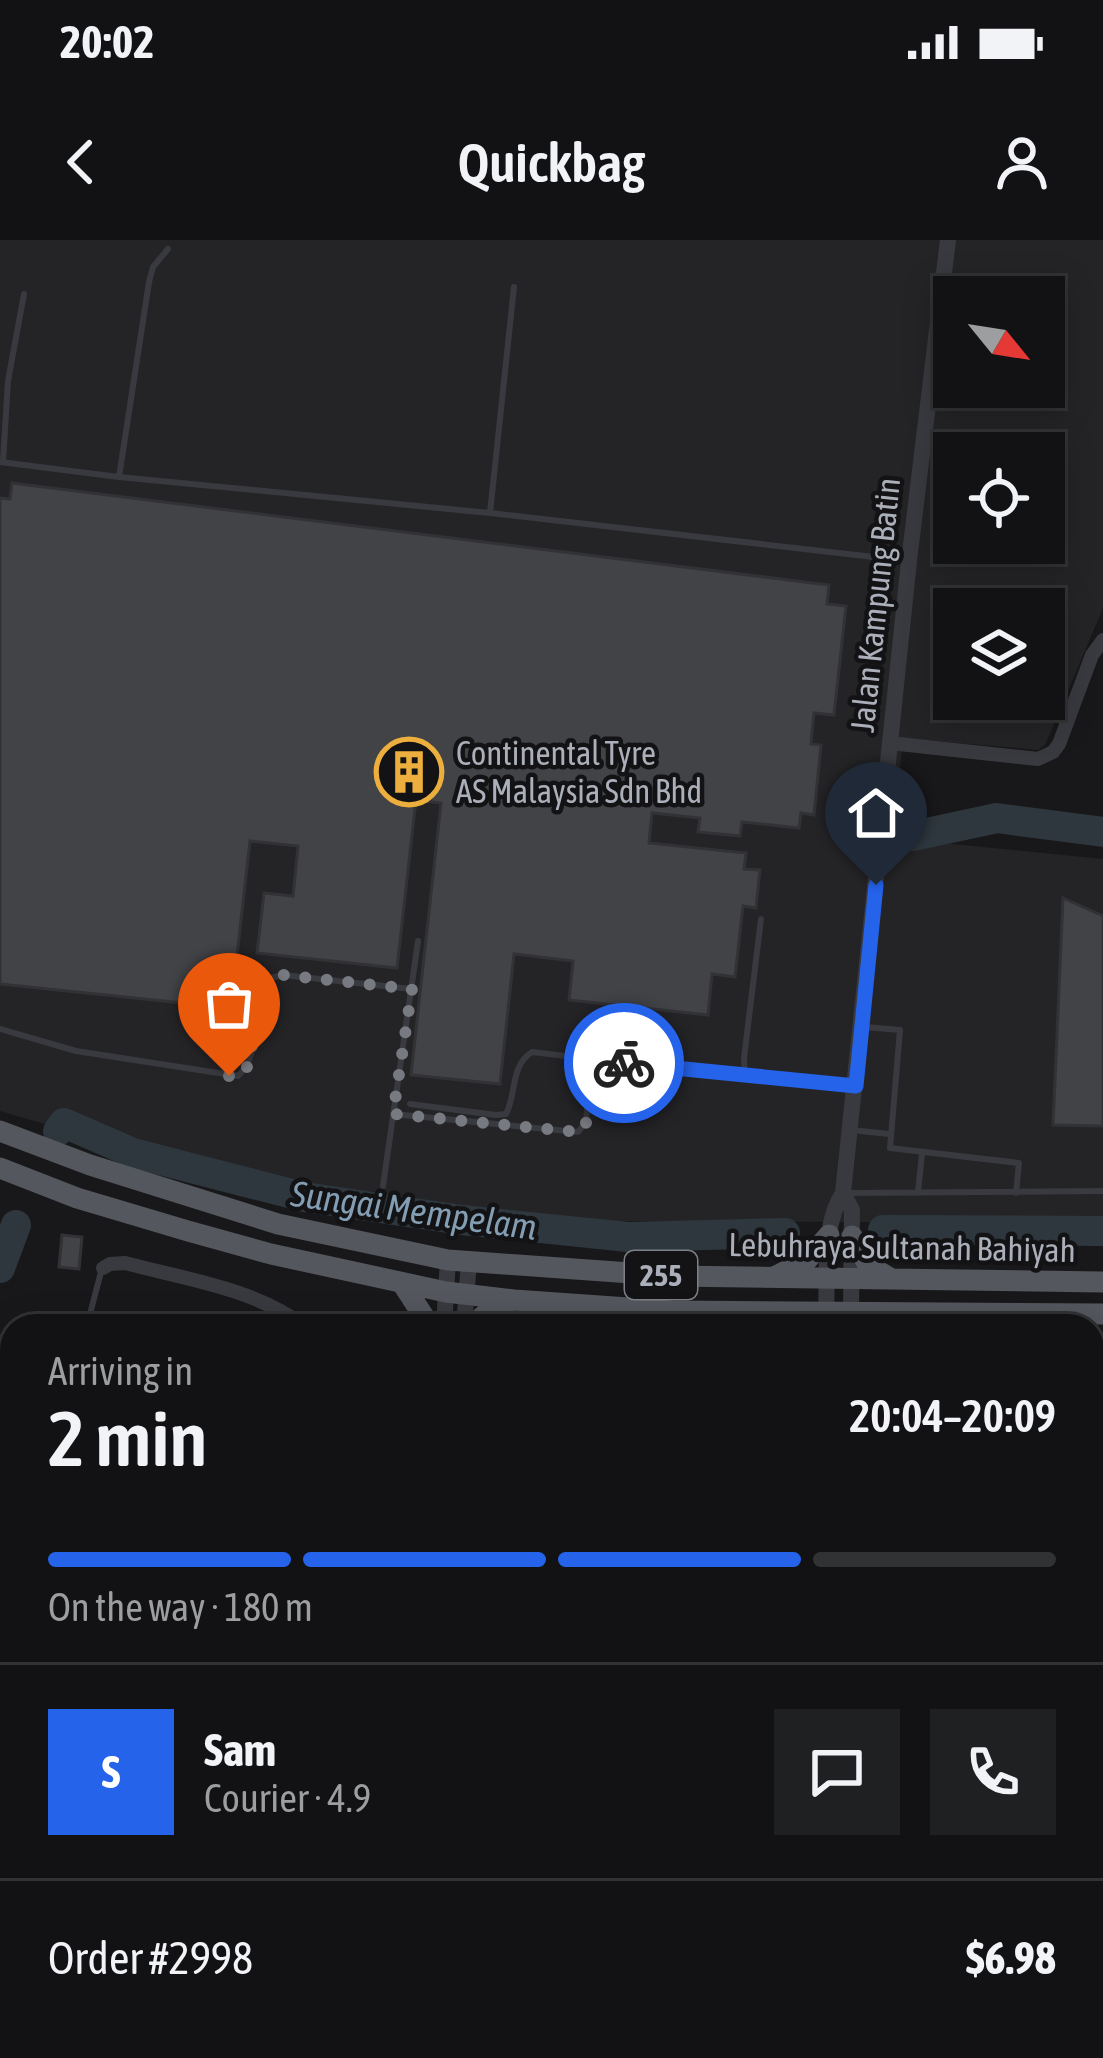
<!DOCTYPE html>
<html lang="en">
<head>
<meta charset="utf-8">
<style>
  :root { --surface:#121214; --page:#1f2022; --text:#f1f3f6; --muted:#9c9ea0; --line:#313234; --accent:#2563eb }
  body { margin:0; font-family:"Asap Condensed",sans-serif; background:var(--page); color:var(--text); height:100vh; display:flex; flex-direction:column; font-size:45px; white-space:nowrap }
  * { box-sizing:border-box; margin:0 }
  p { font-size:39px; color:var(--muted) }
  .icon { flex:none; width:66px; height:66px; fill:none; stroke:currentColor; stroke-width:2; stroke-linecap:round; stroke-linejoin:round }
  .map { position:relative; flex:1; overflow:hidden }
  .sheet { position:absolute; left:0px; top:1074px; width:1104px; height:744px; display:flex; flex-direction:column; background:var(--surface); border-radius:36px 36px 0 0; box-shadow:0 6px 30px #0003,0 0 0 3px var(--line) }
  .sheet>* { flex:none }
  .needle { width:78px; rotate:120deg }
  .controls { position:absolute; left:933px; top:36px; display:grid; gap:24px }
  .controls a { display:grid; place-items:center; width:132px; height:132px; border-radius:0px; background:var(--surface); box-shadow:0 6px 30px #0003,0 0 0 3px var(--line); font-size:60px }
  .pin { position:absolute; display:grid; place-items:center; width:102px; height:102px; color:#fff; margin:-123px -51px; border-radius:50% 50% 50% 0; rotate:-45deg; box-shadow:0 0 12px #0007 }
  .pin .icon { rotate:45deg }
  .courier { position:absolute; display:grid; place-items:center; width:120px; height:120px; margin:-60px; border:9px solid #2563eb; border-radius:50%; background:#fff; color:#222; box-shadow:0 3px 15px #0007 }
  .head em { font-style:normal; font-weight:600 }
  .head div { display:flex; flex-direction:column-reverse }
  .head { display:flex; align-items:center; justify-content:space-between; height:204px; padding:0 48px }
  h1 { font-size:78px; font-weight:600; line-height:90px }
  .bar { display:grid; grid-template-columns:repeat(4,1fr); gap:18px 12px; align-content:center; height:144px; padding:0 48px }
  .bar i { height:15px; border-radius:9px; background:var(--line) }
  .bar .selected { background:var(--accent) }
  .bar p { grid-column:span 4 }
  .line { display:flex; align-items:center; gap:30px; padding:0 48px; border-top:3px solid var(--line) }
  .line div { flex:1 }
  .round { display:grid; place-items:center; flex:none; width:126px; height:126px; border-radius:0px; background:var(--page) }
  .status { display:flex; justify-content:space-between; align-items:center; height:84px; padding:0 60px; background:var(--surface); direction:ltr }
  .status svg { height:33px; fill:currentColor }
  header { display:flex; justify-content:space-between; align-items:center; height:156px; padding:0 48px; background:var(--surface); font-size:54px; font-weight:600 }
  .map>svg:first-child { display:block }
  .built { fill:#242427; fill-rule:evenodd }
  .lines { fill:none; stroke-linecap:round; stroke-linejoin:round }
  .river { stroke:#2e373e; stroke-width:30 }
  .building { fill:#424347; stroke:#323236; stroke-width:3 }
  .service { stroke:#393a3f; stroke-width:6 }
  .minor { stroke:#393a3f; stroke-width:14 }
  .tertiary { stroke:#393a3f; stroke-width:16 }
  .primary { stroke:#55575e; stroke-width:21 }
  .done { stroke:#787a81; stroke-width:12; stroke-dasharray:0 21.6 }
  .route { stroke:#2563eb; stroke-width:15 }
  .labels { text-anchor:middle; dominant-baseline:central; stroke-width:9; stroke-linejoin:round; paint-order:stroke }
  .shield { fill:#131315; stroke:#7d8088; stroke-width:3 }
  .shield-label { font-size:30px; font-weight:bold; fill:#abafb9 }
  .street-label { font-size:33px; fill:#abafb9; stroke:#131315 }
  .poi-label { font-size:33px; fill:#abafb9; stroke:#131315; text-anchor:start }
  .water-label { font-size:36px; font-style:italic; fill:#839db3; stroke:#131315 }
</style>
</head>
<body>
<div class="status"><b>20:02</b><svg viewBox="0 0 49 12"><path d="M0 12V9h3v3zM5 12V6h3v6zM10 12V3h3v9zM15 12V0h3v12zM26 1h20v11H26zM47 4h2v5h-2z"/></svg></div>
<header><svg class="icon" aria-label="back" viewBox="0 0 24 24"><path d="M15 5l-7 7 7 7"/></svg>Quickbag<svg class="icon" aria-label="person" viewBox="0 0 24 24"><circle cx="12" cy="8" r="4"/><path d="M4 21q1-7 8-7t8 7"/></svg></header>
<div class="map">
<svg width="1103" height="1818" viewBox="0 0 1103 1818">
  <rect width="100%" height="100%" fill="#18181a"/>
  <!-- built -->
  <path class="built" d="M0 0H1103V368L1045 505 1038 510 903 498 893 598 1103 619V983L615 981 393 960 278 939 90 887 41 883 0 871ZM954 57H1044V147H954ZM954 213H1044V303H954ZM954 369H1044V459H954Z"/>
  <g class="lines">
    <!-- river -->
    <path class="river" d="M913 596 997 578 1103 592
      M58 891 64 883 133 913 304 957 462 980 628 997 785 993
      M883 990 1103 991
      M0 1028 16 985"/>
  </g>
  <!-- building -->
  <path class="building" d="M12 243 829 345 827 364 846 366 834 475 814 473 811 504 821 505 814 575 801 573 799 588 742 582 740 596 698 592 700 578 652 573 649 603 746 613 744 629 760 630 756 668 743 666 735 737 712 734 708 775 569 760 573 721 514 714 500 844 411 835 441 563 416 560 397 728 257 713 264 653 293 656 298 606 250 601 231 768 0 744V258L10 259Z
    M1063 658 1103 676V886L1053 885Z
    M62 995 82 997 79 1029 59 1027Z
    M539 1806H583L592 1818H549Z
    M583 1806H679L664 1818H592Z"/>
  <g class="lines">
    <!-- service -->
    <path class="service" d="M0 222 119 237 490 273 909 321
      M3 222 8 141 24 54
      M119 237 149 42 153 27 168 9
      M490 273 514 47
      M761 679 744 818 745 837 852 846
      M866 787 900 790 890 908 1019 923 1016 953
      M0 789 76 811 238 836C264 812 248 765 270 738L283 735 412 749
      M410 864 496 875 506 874C517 853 510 826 532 812L745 837
      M393 874 578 892 586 882 591 819
      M851 890 889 894
      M383 946 418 701
      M918 952 922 914
      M849 953 1103 951
      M90 1086V1074L101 1032
      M1092 1195H1103
      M1092 1374H1103
      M1092 1449 1103 1448
      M0 1531 12 1535
      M0 1690 12 1695
      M328 1806 357 1815
      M1048 1806 1057 1818
      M485 1818 487 1806"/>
    <!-- minor -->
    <path class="minor" d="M890 503 1038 519 1053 512 1059 504 1092 415 1103 400
      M103 1028 110 1024 125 1023C185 1039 253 1048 304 1086
      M1092 1121H1103
      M1092 1269H1103
      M0 1375 12 1348
      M0 1443 12 1448
      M0 1608 12 1613
      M1092 1629H1103
      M1092 1726 1103 1731
      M0 1770 12 1775
      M103 1806 104 1812 112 1818
      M914 1806 922 1818
      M945 1806 954 1818
      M360 1818 363 1806
      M423 1818 425 1806
      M718 1818 731 1809"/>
    <!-- tertiary -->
    <path class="tertiary" d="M843 953 852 970 851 1072
      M826 1071C828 1033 822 985 843 953L909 321 948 0
      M444 1086 448 1020
      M464 1086 469 1021
      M1092 1682H1103"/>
    <!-- primary -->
    <path class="primary" d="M0 891 90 925 278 984 448 1020 673 1036 1103 1042
      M0 928 77 958 188 991 271 1014 446 1052 514 1060 671 1071 1103 1074
      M852 996 868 1025 890 1038
      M776 1036 807 1020 829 995
      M402 1043 430 1086
      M474 1086C484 1072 497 1066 513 1060"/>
  </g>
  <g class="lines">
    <!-- done -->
    <path class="done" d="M229 836H238L248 826 264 743 275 736 283 735 412 749 393 874 578 892 586 883 591 819 624 823"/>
    <!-- route -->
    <path class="route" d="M624 823 856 846 876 645"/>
  </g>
  <!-- icons -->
  <defs>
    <symbol id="building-ring" viewBox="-11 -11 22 22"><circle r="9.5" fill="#131315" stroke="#ecae3d" stroke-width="1.5"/><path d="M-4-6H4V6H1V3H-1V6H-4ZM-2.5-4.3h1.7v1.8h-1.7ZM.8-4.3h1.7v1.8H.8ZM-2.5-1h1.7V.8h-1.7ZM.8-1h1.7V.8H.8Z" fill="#ecae3d"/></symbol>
  </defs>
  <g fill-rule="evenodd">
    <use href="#building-ring" x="371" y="494" width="76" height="76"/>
  </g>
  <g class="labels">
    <!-- shield labels -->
    <rect class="shield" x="625" y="1011" width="72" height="48" rx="9"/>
    <g class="shield-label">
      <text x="661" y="1035">255</text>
    </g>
    <!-- street labels -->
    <g class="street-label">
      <text transform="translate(875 365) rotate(-84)">Jalan Kampung Batin</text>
      <text transform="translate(902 1007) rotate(1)">Lebuhraya Sultanah Bahiyah</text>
    </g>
    <!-- poi labels -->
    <g class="poi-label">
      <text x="456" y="513">Continental Tyre<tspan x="456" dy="38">AS Malaysia Sdn Bhd</tspan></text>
    </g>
    <!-- water labels -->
    <g class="water-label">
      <text transform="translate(414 970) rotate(8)">Sungai Mempelam</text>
    </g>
  </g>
</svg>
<div class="controls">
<a><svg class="needle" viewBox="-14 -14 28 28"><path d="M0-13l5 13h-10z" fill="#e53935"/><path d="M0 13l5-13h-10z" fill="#9c9ea0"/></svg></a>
<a><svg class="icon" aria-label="locate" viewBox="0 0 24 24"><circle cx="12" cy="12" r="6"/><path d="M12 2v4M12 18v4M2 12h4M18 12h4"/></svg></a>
<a><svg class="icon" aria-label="layers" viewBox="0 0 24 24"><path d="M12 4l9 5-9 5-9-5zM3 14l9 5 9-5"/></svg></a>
</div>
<div class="pin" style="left:229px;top:836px;background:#ea580c"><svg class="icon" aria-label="bag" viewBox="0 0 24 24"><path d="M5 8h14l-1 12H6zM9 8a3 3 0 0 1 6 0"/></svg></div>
<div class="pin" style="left:876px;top:645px;background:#1f2937"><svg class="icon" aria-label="home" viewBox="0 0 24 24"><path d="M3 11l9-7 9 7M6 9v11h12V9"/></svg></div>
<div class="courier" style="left:624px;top:823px"><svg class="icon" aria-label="bike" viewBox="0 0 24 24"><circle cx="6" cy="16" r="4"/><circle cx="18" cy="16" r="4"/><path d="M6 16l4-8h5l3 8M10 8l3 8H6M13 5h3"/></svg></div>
<section class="sheet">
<div class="head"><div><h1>2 min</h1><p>Arriving in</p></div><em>20:04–20:09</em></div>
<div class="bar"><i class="selected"></i><i class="selected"></i><i class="selected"></i><i></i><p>On the way · 180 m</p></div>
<div class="line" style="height:216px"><b class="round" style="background:var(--accent);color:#fff">S</b><div><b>Sam</b><p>Courier · 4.9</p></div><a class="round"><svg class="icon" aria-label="chat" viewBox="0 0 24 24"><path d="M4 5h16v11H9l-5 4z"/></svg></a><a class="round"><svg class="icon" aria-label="phone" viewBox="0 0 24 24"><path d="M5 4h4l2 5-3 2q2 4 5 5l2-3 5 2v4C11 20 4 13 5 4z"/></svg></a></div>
<div class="line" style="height:156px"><div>Order #2998</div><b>$6.98</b></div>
</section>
</div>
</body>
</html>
